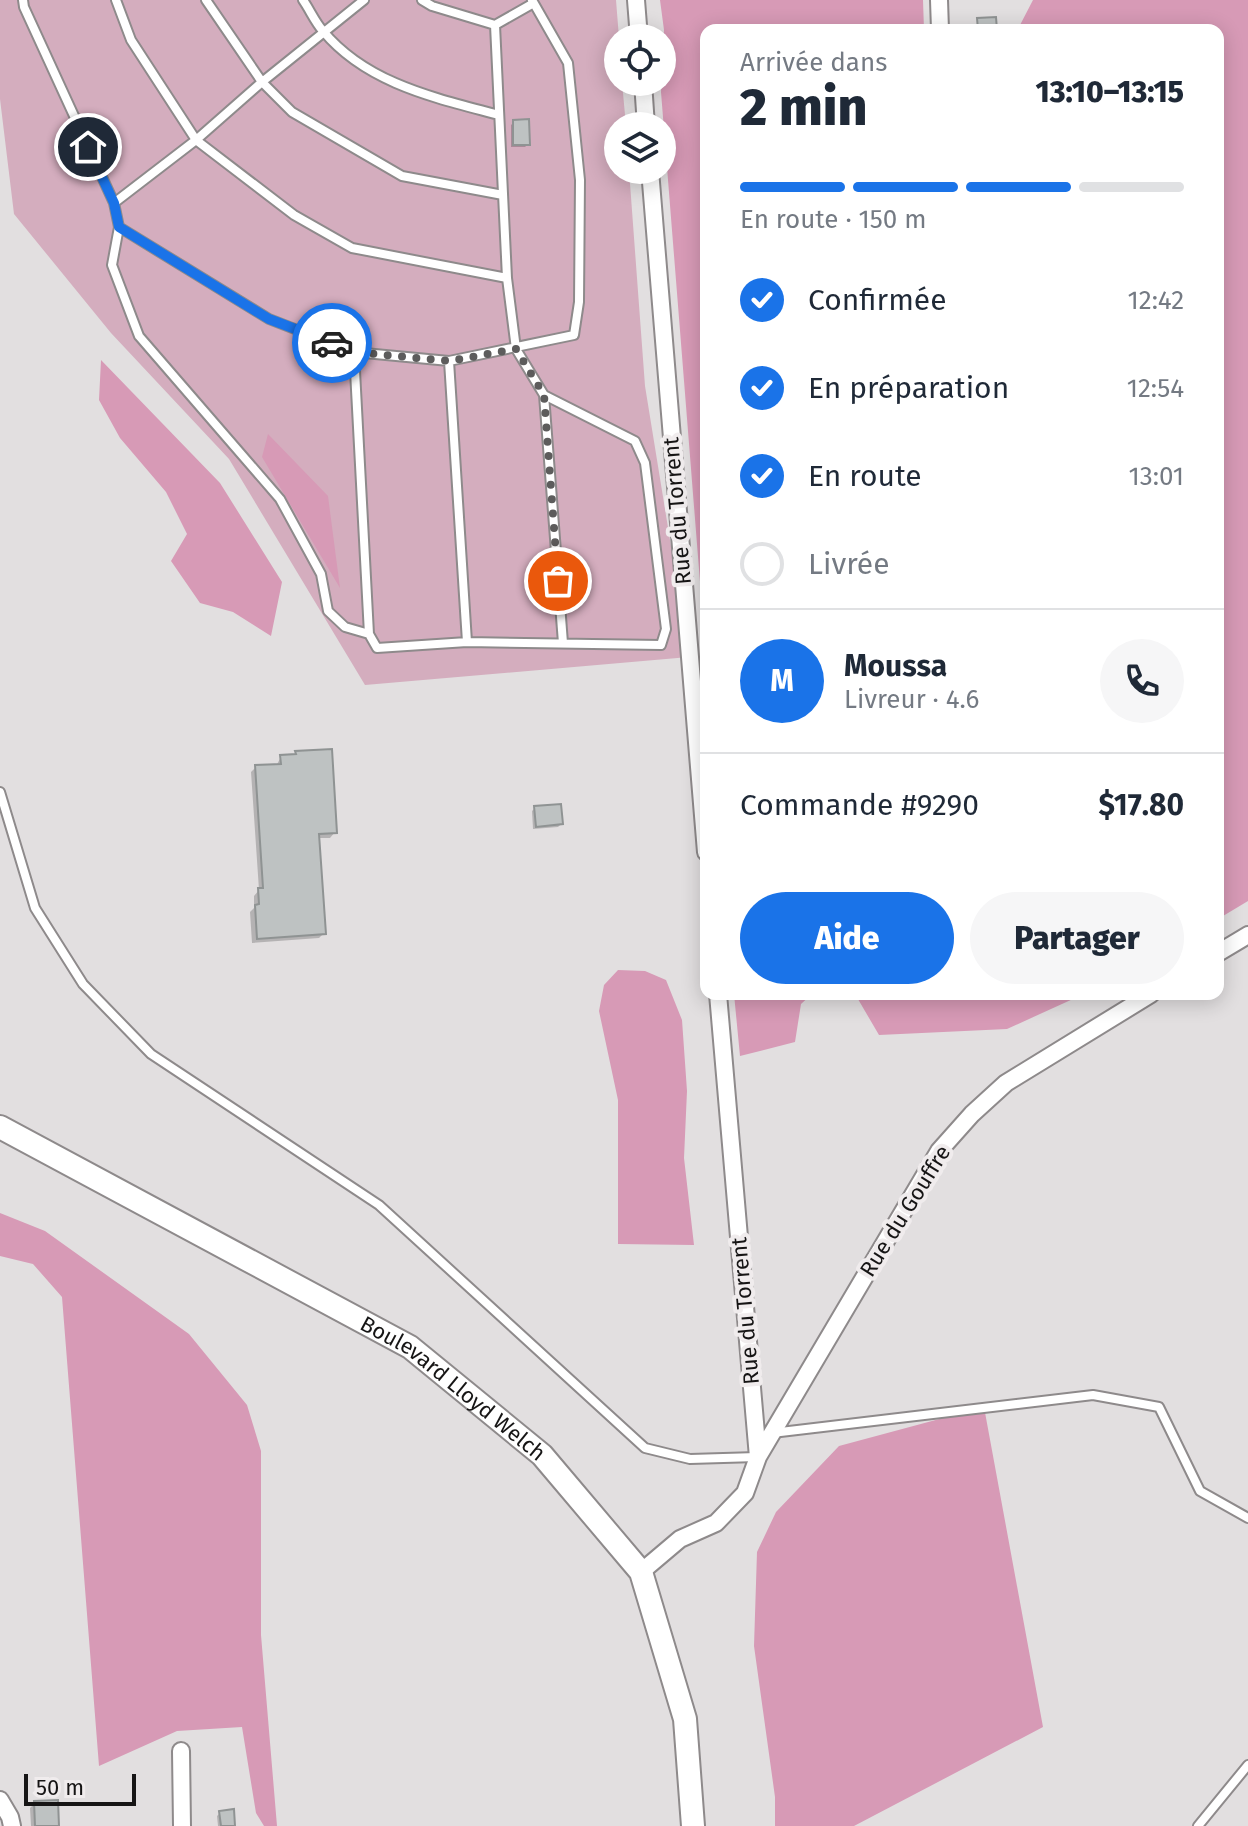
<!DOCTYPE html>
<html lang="fr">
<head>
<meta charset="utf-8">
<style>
  :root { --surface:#fff; --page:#f6f6f7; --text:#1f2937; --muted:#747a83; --line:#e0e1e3; --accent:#1a73e8 }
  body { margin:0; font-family:"Fira Sans",sans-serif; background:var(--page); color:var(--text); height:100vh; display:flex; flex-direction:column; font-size:30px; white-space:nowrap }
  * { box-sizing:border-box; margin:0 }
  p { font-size:26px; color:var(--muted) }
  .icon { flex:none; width:44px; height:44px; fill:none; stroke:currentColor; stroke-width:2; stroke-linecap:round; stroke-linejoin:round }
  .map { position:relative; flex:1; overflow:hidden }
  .drawer { position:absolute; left:700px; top:24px; width:524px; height:976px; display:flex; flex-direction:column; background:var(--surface); border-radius:16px; box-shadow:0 4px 20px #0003 }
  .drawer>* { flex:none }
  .controls { position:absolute; left:604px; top:24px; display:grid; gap:16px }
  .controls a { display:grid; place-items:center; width:72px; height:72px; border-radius:50%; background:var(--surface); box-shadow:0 4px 20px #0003; font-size:40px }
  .scale { position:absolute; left:24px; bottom:20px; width:112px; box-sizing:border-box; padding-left:8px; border:4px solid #161515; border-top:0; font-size:22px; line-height:28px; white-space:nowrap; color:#161515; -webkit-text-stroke:6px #f0eced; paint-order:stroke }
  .pin { position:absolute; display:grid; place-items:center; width:68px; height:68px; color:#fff; margin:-34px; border:4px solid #fff; border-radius:50%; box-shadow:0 2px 8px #0007 }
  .courier { position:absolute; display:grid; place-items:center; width:80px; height:80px; margin:-40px; border:6px solid #1a73e8; border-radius:50%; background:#fff; color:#222; box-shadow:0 2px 10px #0007 }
  .head em { font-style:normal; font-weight:800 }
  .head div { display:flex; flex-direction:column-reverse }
  .head { display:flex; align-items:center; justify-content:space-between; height:136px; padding:0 40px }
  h1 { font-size:52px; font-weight:800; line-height:60px }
  .bar { display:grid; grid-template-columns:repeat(4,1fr); gap:12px 8px; align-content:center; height:96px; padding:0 40px }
  .bar i { height:10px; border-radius:6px; background:var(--line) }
  .bar .active { background:var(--accent) }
  .bar p { grid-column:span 4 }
  .line { display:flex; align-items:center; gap:20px; padding:0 40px; border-top:2px solid var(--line) }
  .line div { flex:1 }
  .round { display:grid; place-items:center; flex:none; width:84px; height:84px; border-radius:42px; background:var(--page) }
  ol { padding:0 40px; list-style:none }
  li { display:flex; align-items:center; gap:24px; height:88px }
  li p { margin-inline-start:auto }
  li .icon { padding:8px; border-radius:50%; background:var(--accent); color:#fff; stroke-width:4 }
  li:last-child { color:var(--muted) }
  li i { width:44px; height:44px; border:4px solid var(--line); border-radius:50% }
  .button { display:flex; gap:16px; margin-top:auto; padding:16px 40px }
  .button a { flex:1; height:92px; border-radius:48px; background:var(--accent); color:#fff; font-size:32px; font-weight:800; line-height:92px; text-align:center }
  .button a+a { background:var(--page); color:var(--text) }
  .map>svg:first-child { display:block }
  .green { fill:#d4adbe }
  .forest { fill:#d79ab6 }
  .shadow { fill:#0003 }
  .building { fill:#bec2c2; stroke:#8f9393; stroke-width:2 }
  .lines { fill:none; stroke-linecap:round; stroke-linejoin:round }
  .lane-casing { stroke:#8e8a8b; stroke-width:12 }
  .street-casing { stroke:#8e8a8b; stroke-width:20 }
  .secondary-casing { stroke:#8e8a8b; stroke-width:26 }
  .lane { stroke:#fff; stroke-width:8 }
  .street { stroke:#fff; stroke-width:16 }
  .secondary { stroke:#fff; stroke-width:22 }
  .done { stroke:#5d5c5c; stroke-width:8; stroke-dasharray:0 14.4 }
  .route { stroke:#1a73e8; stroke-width:10 }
  .labels { text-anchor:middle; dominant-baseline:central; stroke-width:8; stroke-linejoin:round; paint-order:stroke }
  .street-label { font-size:22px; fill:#161515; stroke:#f0eced }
</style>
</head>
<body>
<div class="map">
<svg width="1248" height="1826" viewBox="0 0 1248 1826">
  <rect width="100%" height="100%" fill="#e2dfe0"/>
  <!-- green -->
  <path class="green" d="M0 0H616L619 38 618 82H622L626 126H618V170H629L645 386 689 657 365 685 229 459 111 333 14 214 0 99Z"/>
  <!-- forest -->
  <path class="forest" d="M660 0H923L924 30H706V657L661 92 664 30Z
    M1033 0H1248V901L1218 919V30H1013L1019 27Z
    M101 360 220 483 282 582 271 636 233 612 200 603 171 561 187 534 166 492 120 438 99 400Z
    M268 434 328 496 340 588 262 457Z
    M618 970 645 971 666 980 682 1020 687 1091 684 1158 694 1245 618 1244V1100L599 1011 604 985Z
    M734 994H812L801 1004 795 1042 740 1056Z
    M855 994H1084L1007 1029 879 1035Z
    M0 1213 45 1231 189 1334 247 1405 261 1451V1635L277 1826H264L256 1813 242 1727 177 1731 99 1766 62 1297 33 1264 0 1256Z
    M984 1407 1043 1727 854 1826H775V1797L754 1646 757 1552 776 1512 839 1446Z"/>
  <!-- shadow -->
  <path class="shadow" d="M514 122 528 144 525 147H511V125Z
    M296 753 335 832 330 838H318L324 933 319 938 252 943 250 912 254 908V896L259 890 251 772 256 767 276 766 281 757 294 756Z
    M535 808 561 824 558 827 533 829 532 811Z
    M35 1803 57 1826H31L30 1808Z
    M220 1813 233 1826H218L217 1816Z"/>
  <!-- building -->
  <path class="building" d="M996 17 997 30H978L977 18Z
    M529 119 530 145H513V120Z
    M332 749 337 833 319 834 326 934 257 939 255 905 259 904 258 888H263L255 765 281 764 280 755 296 754 295 751Z
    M561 804 563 824 536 827 534 806Z
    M58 1800 59 1826H35L34 1801Z
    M234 1809 235 1826H221L219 1811Z"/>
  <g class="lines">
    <defs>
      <path id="lane" d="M23 0 24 7 114 203 119 227 269 319 354 352 449 361 574 335 579 302 580 180 568 63 532 0
        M116 0 131 40 196 140 294 215 352 248 507 278
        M206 0 262 82 292 112 402 176 503 195
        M303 0C310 10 315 22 323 31 367 84 436 98 499 115
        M422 0 432 6 495 25 532 4
        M495 25 507 278 516 349 544 395 563 643
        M114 203 196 140 262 82 364 0
        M119 227 112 265 139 336 280 499 321 574 328 611 345 627 369 634
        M354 352 369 634 377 648 467 642 661 645 666 629 645 463 635 441 544 395
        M449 361 467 642
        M0 792 35 908 83 984 151 1054 379 1205 645 1448 690 1459 757 1457
        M772 1433 1093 1395 1159 1407 1200 1491 1248 1518
        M1198 1826 1248 1765"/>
      <path id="street" d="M636 0 639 38
        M939 0 940 30
        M643 82 646 126
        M650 170 706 852
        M1218 953 1248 935
        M758 1457 939 1151 972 1114 1006 1083 1151 994
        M641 1572 680 1539 716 1523 745 1493 758 1457 718 994
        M181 1751 182 1826
        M0 1800 10 1817 12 1826"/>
      <g id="secondary">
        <path id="s1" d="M0 1127 410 1347 542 1455 641 1572 685 1719 693 1826"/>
      </g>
    </defs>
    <!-- lane casing -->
    <use href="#lane" class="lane-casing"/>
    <!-- street casing -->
    <use href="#street" class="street-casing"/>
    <!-- secondary casing -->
    <use href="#secondary" class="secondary-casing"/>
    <!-- lane -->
    <use href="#lane" class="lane"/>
    <!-- street -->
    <use href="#street" class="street"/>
    <!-- secondary -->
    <use href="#secondary" class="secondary"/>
  </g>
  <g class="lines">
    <!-- done -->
    <path class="done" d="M332 343 354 352 449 361 516 349 544 395 558 581"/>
    <!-- route -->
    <path class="route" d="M88 147 114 203 119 227 269 319 332 343"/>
  </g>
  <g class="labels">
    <!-- street labels -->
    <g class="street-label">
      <text transform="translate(677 511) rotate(-95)">Rue du Torrent</text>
      <text transform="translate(905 1211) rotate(-58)">Rue du Gouffre</text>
      <text transform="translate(745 1311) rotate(-95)">Rue du Torrent</text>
      <text stroke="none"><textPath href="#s1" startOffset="524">Boulevard Lloyd Welch</textPath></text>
    </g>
  </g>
</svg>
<div class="controls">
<a><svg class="icon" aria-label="locate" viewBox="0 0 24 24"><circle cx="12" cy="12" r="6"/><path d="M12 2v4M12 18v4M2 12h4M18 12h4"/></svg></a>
<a><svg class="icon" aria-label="layers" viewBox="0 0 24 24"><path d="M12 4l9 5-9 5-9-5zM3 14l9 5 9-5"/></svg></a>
</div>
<div class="scale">50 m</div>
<div class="pin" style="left:558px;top:581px;background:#ea580c"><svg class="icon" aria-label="bag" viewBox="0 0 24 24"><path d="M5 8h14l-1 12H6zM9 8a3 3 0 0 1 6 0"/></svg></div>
<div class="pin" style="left:88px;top:147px;background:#1f2937"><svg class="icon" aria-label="home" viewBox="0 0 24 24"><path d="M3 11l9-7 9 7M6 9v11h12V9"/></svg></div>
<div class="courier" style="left:332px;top:343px"><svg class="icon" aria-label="car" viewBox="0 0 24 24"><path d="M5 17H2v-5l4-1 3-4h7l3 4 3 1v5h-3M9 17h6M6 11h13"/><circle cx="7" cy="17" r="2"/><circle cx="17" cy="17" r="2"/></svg></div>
<section class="drawer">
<div class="head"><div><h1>2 min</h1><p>Arrivée dans</p></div><em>13:10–13:15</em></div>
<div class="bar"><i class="active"></i><i class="active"></i><i class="active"></i><i></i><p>En route · 150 m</p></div>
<ol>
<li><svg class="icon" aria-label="check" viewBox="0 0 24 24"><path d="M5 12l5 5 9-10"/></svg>Confirmée<p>12:42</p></li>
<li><svg class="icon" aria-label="check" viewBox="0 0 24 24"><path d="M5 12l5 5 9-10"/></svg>En préparation<p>12:54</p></li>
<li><svg class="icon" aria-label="check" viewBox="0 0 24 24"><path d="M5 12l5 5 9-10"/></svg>En route<p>13:01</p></li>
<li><i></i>Livrée</li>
</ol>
<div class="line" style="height:144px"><b class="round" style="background:var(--accent);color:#fff">M</b><div><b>Moussa</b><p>Livreur · 4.6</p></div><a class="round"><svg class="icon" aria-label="phone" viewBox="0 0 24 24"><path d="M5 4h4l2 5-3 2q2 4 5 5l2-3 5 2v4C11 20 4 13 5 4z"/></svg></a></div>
<div class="line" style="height:104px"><div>Commande #9290</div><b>$17.80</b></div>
<div class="button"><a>Aide</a><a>Partager</a></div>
</section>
</div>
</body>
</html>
